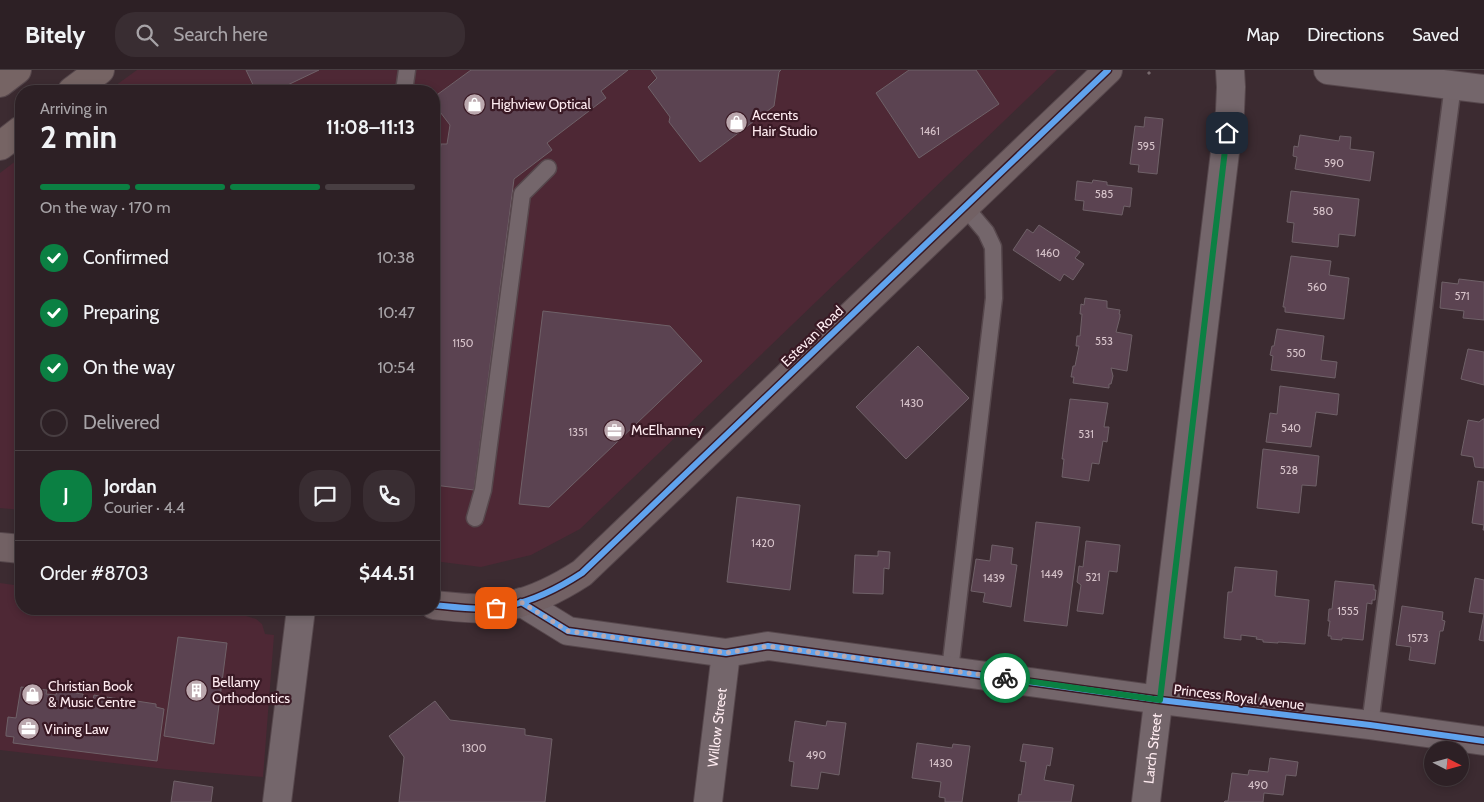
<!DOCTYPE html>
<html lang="en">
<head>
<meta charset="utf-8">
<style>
  :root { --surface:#2d2025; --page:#392d32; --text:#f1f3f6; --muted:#a7a3a7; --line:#483e42; --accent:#0b8043 }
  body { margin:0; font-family:Cabin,sans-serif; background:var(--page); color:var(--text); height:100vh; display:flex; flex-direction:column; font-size:19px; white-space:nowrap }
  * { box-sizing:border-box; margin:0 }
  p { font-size:16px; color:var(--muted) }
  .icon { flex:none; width:28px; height:28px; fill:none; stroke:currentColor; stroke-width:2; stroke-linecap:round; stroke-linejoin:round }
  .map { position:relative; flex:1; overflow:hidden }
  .details { position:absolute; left:15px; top:15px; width:425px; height:530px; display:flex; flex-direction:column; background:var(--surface); border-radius:20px; box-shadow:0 2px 8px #0003,0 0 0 1px var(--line) }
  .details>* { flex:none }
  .needle { width:32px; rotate:96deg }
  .controls { position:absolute; left:1424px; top:671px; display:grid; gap:10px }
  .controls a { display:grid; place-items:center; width:45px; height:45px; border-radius:50%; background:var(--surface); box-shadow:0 2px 8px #0003,0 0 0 1px var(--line); font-size:25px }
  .pin { position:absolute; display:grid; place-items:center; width:42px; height:42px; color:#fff; margin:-21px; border-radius:10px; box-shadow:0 2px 8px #0006 }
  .courier { position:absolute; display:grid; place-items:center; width:50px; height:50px; margin:-25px; border:4px solid #0b8043; border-radius:50%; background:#fff; color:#222; box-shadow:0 1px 6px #0007 }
  .overview em { font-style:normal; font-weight:700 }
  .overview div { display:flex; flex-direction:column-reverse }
  .overview { display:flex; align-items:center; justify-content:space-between; height:85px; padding:0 25px }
  h1 { font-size:32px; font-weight:700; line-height:38px }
  .bar { display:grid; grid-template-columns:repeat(4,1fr); gap:8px 5px; align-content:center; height:60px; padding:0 25px }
  .bar i { height:6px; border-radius:4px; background:var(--line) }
  .bar .current { background:var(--accent) }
  .bar p { grid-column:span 4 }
  .line { display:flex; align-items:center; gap:12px; padding:0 25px; border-top:1px solid var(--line) }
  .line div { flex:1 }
  .round { display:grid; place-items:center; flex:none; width:52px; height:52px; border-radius:20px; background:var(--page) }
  ol { padding:0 25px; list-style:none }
  li { display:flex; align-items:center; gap:15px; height:55px }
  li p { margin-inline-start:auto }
  li .icon { padding:5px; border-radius:50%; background:var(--accent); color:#fff; stroke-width:4 }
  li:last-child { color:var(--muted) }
  li i { width:28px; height:28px; border:2px solid var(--line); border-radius:50% }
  header { display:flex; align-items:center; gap:30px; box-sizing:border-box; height:70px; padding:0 25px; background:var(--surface); border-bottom:1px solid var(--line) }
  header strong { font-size:24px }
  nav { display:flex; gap:28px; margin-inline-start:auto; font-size:18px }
  .search { width:350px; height:45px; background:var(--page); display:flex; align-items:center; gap:12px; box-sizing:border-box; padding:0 18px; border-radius:20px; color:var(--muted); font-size:19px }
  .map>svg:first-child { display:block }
  .built { fill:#4e2835 }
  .building { fill:#5b4351; stroke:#6f6168 }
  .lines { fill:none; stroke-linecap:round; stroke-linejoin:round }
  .lane-casing { stroke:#56474c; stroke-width:19 }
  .street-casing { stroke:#56474c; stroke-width:30 }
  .secondary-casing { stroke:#56474c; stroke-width:30 }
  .primary-casing { stroke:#56474c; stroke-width:30 }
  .path { stroke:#786a6e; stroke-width:3; stroke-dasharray:4 4; stroke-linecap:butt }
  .lane { stroke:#74666b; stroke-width:16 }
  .street { stroke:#74666b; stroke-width:28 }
  .secondary { stroke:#726164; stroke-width:28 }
  .primary { stroke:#766464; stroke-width:28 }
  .cycleway-casing { stroke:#391924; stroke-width:9 }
  .cycleway { stroke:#60a3ed; stroke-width:6 }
  .done { stroke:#bba8ae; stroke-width:5; stroke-dasharray:0 9 }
  .route { stroke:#0b8043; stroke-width:6 }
  .labels { text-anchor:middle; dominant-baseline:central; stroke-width:4.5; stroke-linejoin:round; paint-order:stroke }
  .number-label { font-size:11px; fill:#d6c2c9 }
  .poi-label { font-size:14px; fill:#ffecf1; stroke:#391924; text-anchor:start }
  .street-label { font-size:14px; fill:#ffecf1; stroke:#391924 }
</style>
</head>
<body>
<header>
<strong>Bitely</strong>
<div class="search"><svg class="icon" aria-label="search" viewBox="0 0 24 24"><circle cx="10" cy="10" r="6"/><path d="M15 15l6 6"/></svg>Search here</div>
<nav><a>Map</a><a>Directions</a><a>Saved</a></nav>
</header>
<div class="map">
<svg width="1484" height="732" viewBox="0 0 1484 732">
  <rect width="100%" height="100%" fill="#3c2b31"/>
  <!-- built -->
  <path class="built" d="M137 0H1057L580 459 531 485 481 497 434 491V21H108Z
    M21 87V440L0 438V103Z
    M0 513 21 516V539H189L246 546 256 549 262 554 265 564 274 565 263 707 166 699 0 680Z"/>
  <!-- building -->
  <path class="building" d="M246 0H319L275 21H256Z
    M471 0H628L601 21 606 28 547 73 552 80 514 109 474 420 434 415V131L441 74H447L450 55 434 34V27Z
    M651 0H781L779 2 774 36 700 92 669 52 670 47 648 17 657 8Z
    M909 0H976L999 34 919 88 876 23Z
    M1145 47 1163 49 1157 104 1138 102 1139 95 1130 94 1135 56 1144 57Z
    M1300 65 1339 71 1340 66 1351 67 1350 79 1374 82 1370 111 1295 99 1297 87 1293 86 1294 76 1298 77Z
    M1093 110 1107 112V115L1132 118 1130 137 1124 136 1122 145 1083 140 1084 131 1075 130 1077 111 1092 113Z
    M1291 121 1359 129 1355 166 1339 164 1338 177 1292 172 1294 153 1287 152Z
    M1039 155 1080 182 1075 188 1084 194 1073 210 1064 204 1060 211 1013 180 1027 159 1033 163Z
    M1291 186 1331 191 1329 205 1349 208 1344 249 1285 242V237H1283Z
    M1459 209 1484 212V250L1463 248 1464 241 1440 238 1442 212 1458 214Z
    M1085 228 1107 231V238L1120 240 1119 244H1120V247L1116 262 1132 265 1127 301 1111 298 1113 306 1111 314H1109V318L1073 313 1074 307H1071L1073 296H1075L1079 276H1076L1077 266H1080L1082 244H1080L1081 234 1084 235Z
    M543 241 670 256 702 291 549 437 519 434Z
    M1277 259 1324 266 1321 290 1337 292 1335 308 1271 300 1273 286 1270 285 1272 276H1274Z
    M918 276 969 328 906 389 856 337Z
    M1468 279 1484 282V315L1461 309Z
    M1280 316 1339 324 1337 345 1316 342 1311 377 1266 372 1270 343 1277 344Z
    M1070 329 1108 333 1104 357H1109L1107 372 1103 371 1099 394 1092 393 1089 411 1062 407 1064 389H1062Z
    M1483 349H1484V398L1475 397 1473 387 1461 385 1468 350 1479 352Z
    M1263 379 1319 386 1316 416 1302 415 1299 443 1257 438Z
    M1478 411 1484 412V460H1483L1484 455 1472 453Z
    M737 427 800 435 790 520 727 512Z
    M1036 452 1080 457 1067 556 1024 551Z
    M1086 471 1120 475 1117 502 1109 501 1103 544 1077 541 1081 515 1077 512 1079 496 1083 497Z
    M992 475 1013 478 1011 494 1017 495 1011 537 983 532 985 523 971 521 976 489 990 491Z
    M878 481 890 482 889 499 884 498 883 524 853 523 855 485 878 486Z
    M1235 497 1277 501 1275 526 1309 530 1305 574 1278 572V573L1263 572V570L1256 569 1257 567 1241 565V570L1224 568 1228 522H1232Z
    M1475 508 1484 510V571L1479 570 1484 544 1469 542Z
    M1335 511 1374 515V520H1376L1375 530H1372V534L1367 533 1363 570 1342 568V570L1331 569V566H1328L1330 551H1328L1329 539H1332Z
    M1402 536 1443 542 1442 550 1445 551 1443 561H1440L1435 594 1409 590 1411 577 1396 575Z
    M178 567 227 573 214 674 164 666Z
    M21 617 47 620 46 624 56 625 57 621H62L83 624V628L93 630 94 625 99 626 120 629 119 633 130 634V630L156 634V637L164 639 157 691 13 673 14 667 6 666V663L8 647 16 648Z
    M435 631 450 650 525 659V665L552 669 545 732H399L404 687 389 666Z
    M795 651 826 656 827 651 846 653 839 705 821 702 818 719 791 716 794 692 789 691Z
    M917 673 952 678 953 674 970 676 962 732H945V728L939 727 941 712 912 708Z
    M1023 674 1053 678 1050 696 1047 695 1044 710 1074 715 1071 732H1018L1019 724 1021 725 1026 692 1020 691Z
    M1270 688 1298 692 1296 706 1286 705 1283 725 1264 723 1263 732H1224L1225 731H1228L1232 703 1248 705 1249 700 1268 702Z
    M174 711 213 717 211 732H171Z"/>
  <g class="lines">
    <defs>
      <path id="lane" d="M404 21 407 0
        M475 448 483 420 522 124 548 98
        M950 600 994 228 993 177 986 162 965 137
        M1370 655 1453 15"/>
      <g id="street">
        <path d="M1328 0 1484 19"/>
        <path d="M521 532 568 561 726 583 768 576 1160 630 1370 655 1484 671"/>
        <path d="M277 732 301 539"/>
        <path id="s1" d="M708 732 726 583"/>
        <path id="s2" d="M1146 732 1230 41 1231 17 1230 0"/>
      </g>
      <path id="secondary" d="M0 477 21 479
        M434 535C454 537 475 540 496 538 528 534 556 520 582 503L1108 0"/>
      <path id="primary" d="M0 13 17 0
        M72 21 100 0
        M0 76 21 60"/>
    </defs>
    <!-- lane casing -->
    <use href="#lane" class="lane-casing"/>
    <!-- street casing -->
    <use href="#street" class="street-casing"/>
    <!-- secondary casing -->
    <use href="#secondary" class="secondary-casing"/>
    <!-- primary casing -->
    <use href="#primary" class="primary-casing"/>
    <!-- path -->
    <path class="path" d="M1148 2 1150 4"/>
    <!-- lane -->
    <use href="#lane" class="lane"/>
    <!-- street -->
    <use href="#street" class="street"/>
    <!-- secondary -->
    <use href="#secondary" class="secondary"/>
    <!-- primary -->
    <use href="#primary" class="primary"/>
    <defs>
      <path id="cycleway" d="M521 532 568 561 726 583 768 576 1160 630 1370 655 1484 671
        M434 535C454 537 475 540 496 538 528 534 556 520 582 503L1108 0"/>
    </defs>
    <!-- cycleway casing -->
    <use href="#cycleway" class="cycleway-casing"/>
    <!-- cycleway -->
    <use href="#cycleway" class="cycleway"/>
  </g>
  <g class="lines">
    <!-- done -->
    <path class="done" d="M496 538 521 532 568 561 726 583 768 576 1005 608"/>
    <!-- route -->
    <path class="route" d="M1005 608 1160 630 1227 63"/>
  </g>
  <!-- icons -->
  <defs>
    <symbol id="shop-disc" viewBox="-11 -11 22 22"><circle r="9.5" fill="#bba8ae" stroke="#391924"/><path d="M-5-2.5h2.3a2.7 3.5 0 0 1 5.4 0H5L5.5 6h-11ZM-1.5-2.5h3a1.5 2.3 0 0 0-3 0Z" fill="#fff"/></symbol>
    <symbol id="office-disc" viewBox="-11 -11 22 22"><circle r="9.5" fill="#bba8ae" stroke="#391924"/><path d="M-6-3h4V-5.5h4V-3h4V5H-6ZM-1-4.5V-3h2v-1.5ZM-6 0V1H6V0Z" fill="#fff"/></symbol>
    <symbol id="building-disc" viewBox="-11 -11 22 22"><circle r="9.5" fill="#bba8ae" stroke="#391924"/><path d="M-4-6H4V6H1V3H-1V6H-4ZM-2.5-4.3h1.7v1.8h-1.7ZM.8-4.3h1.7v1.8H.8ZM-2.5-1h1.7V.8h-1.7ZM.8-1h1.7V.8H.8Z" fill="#fff"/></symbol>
  </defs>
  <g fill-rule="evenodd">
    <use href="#shop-disc" x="462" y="22" width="25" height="25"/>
    <use href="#shop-disc" x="724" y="40" width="25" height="25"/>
    <use href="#office-disc" x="602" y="348" width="25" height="25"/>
    <use href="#building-disc" x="184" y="608" width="25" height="25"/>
    <use href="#shop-disc" x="20" y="612" width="25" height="25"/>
    <use href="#office-disc" x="16" y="646" width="25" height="25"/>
  </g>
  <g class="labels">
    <!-- number labels -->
    <g class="number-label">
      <text x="930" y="61">1461</text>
      <text x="1146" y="76">595</text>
      <text x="1334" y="93">590</text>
      <text x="1104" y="124">585</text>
      <text x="1323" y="141">580</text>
      <text x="1048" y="183">1460</text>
      <text x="1317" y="217">560</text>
      <text x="1462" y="226">571</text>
      <text x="1104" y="271">553</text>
      <text x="463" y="273">1150</text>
      <text x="1296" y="283">550</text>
      <text x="912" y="333">1430</text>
      <text x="1291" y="358">540</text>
      <text x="578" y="362">1351</text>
      <text x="1086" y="364">531</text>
      <text x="1289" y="400">528</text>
      <text x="763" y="473">1420</text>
      <text x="1052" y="504">1449</text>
      <text x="1093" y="507">521</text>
      <text x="994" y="508">1439</text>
      <text x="1348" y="541">1555</text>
      <text x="1418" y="568">1573</text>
      <text x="474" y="678">1300</text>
      <text x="816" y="685">490</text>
      <text x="941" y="693">1430</text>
      <text x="1258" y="715">490</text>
    </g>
    <!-- poi labels -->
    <g class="poi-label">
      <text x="491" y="34">Highview Optical</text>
      <text x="752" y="45">Accents<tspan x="752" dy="16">Hair Studio</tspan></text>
      <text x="631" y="360">McElhanney</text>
      <text x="212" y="612">Bellamy<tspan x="212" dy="16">Orthodontics</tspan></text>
      <text x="48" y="616">Christian Book<tspan x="48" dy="16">&amp; Music Centre</tspan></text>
      <text x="44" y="659">Vining Law</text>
    </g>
    <!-- street labels -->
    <g class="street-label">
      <text transform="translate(812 266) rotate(-44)">Estevan Road</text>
      <text transform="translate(1239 627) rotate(7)">Princess Royal Avenue</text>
      <text stroke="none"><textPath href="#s1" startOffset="75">Willow Street</textPath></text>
      <text stroke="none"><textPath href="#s2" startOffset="54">Larch Street</textPath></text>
    </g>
  </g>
</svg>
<div class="controls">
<a><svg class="needle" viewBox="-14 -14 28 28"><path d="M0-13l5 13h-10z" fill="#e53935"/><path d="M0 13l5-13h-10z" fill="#a7a3a7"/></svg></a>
</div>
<div class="pin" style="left:496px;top:538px;background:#ea580c"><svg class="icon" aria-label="bag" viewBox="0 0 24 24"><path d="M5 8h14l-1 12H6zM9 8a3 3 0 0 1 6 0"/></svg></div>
<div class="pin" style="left:1227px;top:63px;background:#1f2937"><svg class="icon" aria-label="home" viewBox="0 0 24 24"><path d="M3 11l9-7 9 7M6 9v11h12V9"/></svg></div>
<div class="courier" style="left:1005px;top:608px"><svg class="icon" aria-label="bike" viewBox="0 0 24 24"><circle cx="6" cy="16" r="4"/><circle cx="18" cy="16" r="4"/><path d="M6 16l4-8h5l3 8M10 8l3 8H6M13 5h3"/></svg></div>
<section class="details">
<div class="overview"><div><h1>2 min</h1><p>Arriving in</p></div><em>11:08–11:13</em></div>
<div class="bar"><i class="current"></i><i class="current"></i><i class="current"></i><i></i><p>On the way · 170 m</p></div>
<ol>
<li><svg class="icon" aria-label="check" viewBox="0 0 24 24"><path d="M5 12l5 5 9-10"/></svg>Confirmed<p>10:38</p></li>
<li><svg class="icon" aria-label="check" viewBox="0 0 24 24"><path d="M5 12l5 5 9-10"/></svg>Preparing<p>10:47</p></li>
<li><svg class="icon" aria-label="check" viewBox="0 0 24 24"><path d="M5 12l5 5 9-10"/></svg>On the way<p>10:54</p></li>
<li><i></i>Delivered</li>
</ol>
<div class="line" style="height:90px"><b class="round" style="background:var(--accent);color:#fff">J</b><div><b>Jordan</b><p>Courier · 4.4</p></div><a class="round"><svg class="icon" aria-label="chat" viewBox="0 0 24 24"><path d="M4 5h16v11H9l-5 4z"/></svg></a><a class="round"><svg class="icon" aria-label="phone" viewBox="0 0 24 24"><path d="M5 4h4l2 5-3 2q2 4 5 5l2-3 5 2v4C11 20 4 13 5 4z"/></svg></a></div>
<div class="line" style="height:65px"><div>Order #8703</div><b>$44.51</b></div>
</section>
</div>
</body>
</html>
